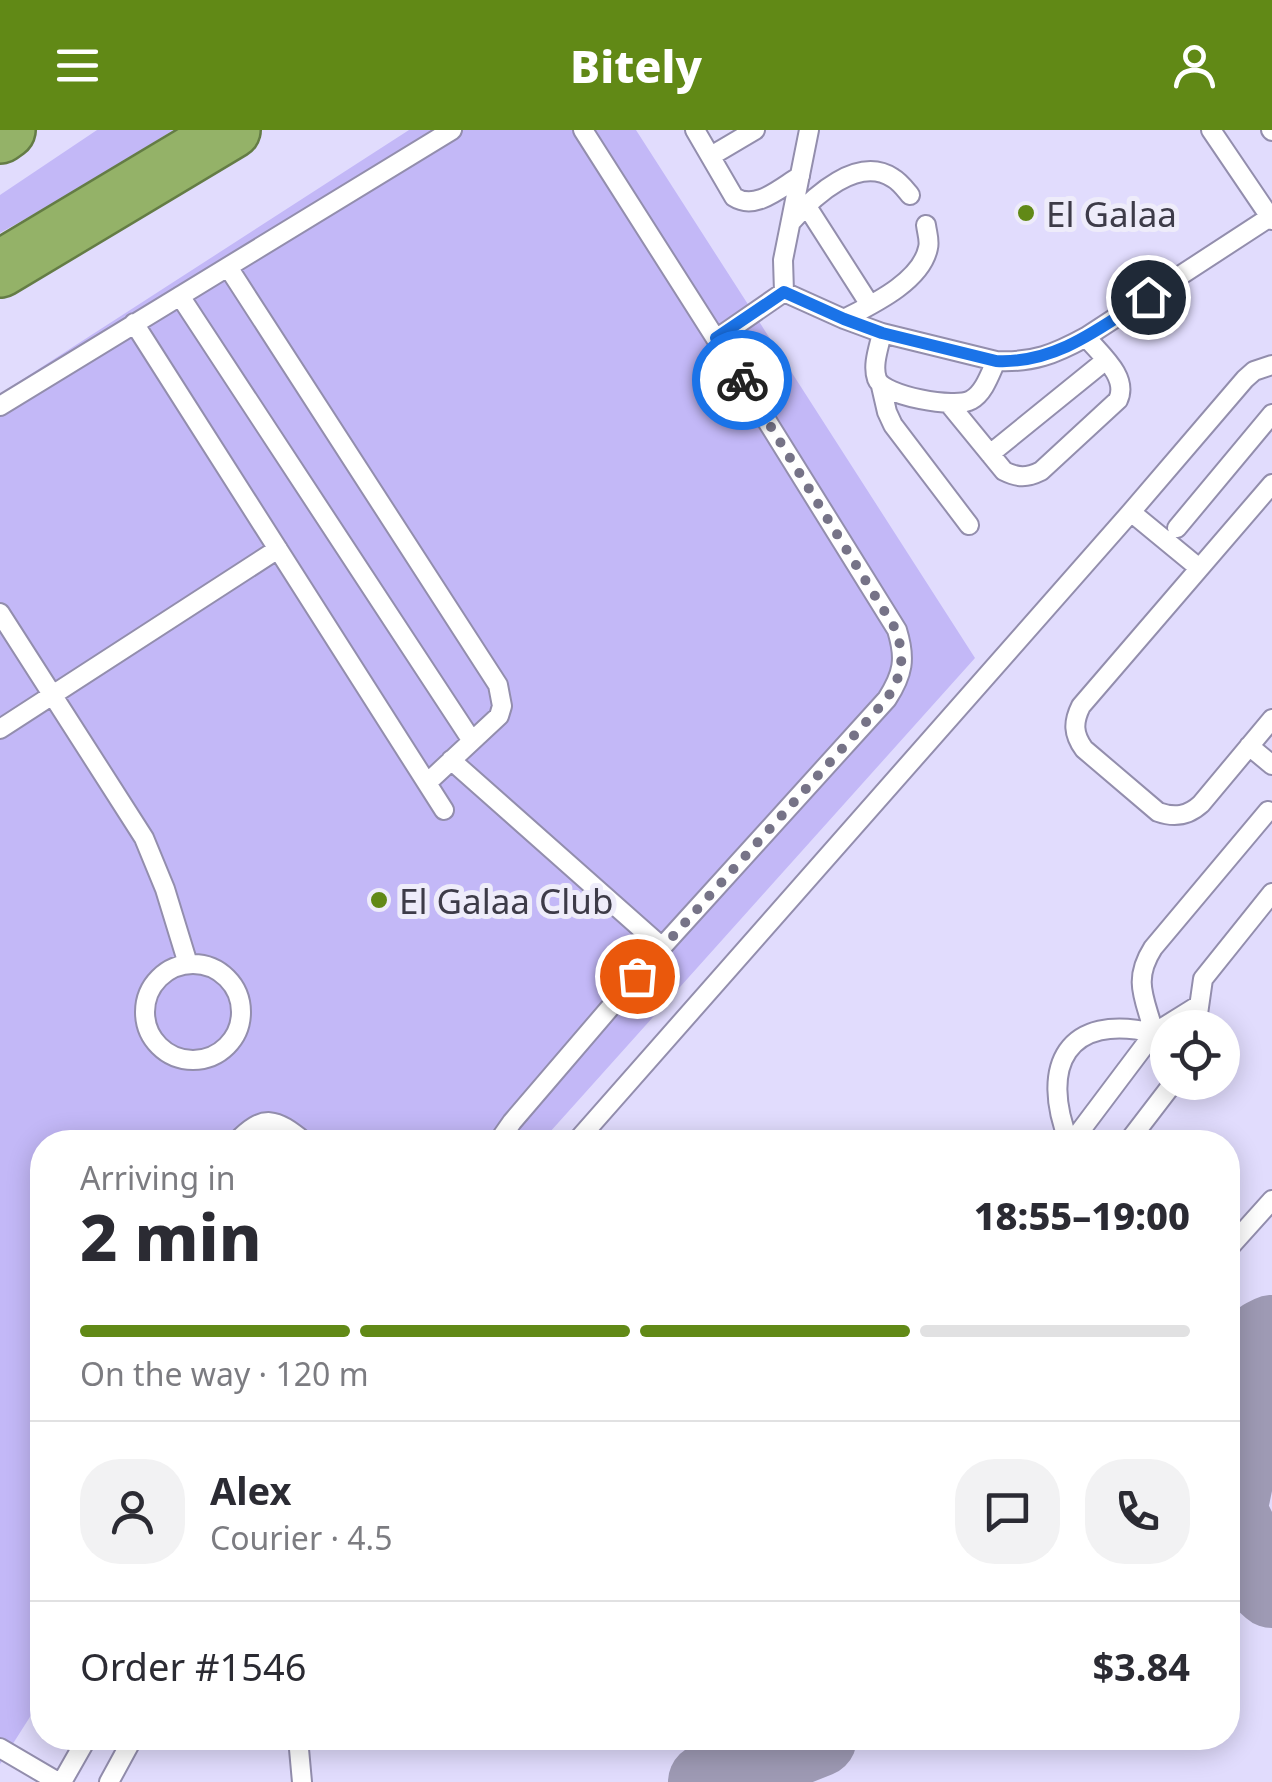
<!DOCTYPE html>
<html lang="en">
<head>
<meta charset="utf-8">
<style>
  :root { --surface:#fff; --page:#f2f2f3; --text:#2b2b33; --muted:#7c7c81; --line:#e1e1e2; --accent:#618916 }
  body { margin:0; font-family:"Noto Sans",sans-serif; background:var(--page); color:var(--text); height:100vh; display:flex; flex-direction:column; font-size:38px; white-space:nowrap }
  * { box-sizing:border-box; margin:0 }
  p { font-size:32px; color:var(--muted) }
  .icon { flex:none; width:55px; height:55px; fill:none; stroke:currentColor; stroke-width:2; stroke-linecap:round; stroke-linejoin:round }
  .map { position:relative; flex:1; overflow:hidden }
  .details { position:absolute; left:30px; top:1000px; width:1210px; height:620px; display:flex; flex-direction:column; background:var(--surface); border-radius:40px; box-shadow:0 5px 25px #0003 }
  .details>* { flex:none }
  .tools { position:absolute; left:1150px; top:880px; display:grid; gap:20px }
  .tools a { display:grid; place-items:center; width:90px; height:90px; border-radius:50%; background:var(--surface); box-shadow:0 5px 25px #0003; font-size:50px }
  .pin { position:absolute; display:grid; place-items:center; width:85px; height:85px; color:#fff; margin:-42px; border:5px solid #fff; border-radius:50%; box-shadow:0 2px 10px #0007 }
  .courier { position:absolute; display:grid; place-items:center; width:100px; height:100px; margin:-50px; border:8px solid #1a73e8; border-radius:50%; background:#fff; color:#222; box-shadow:0 2px 12px #0007 }
  .summary em { font-style:normal; font-weight:800 }
  .summary div { display:flex; flex-direction:column-reverse }
  .summary { display:flex; align-items:center; justify-content:space-between; height:170px; padding:0 50px }
  h1 { font-size:65px; font-weight:800; line-height:75px }
  .bar { display:grid; grid-template-columns:repeat(4,1fr); gap:15px 10px; align-content:center; height:120px; padding:0 50px }
  .bar i { height:12px; border-radius:8px; background:var(--line) }
  .bar .current { background:var(--accent) }
  .bar p { grid-column:span 4 }
  .line { display:flex; align-items:center; gap:25px; padding:0 50px; border-top:2px solid var(--line) }
  .line div { flex:1 }
  .round { display:grid; place-items:center; flex:none; width:105px; height:105px; border-radius:40px; background:var(--page) }
  header { display:flex; justify-content:space-between; align-items:center; height:130px; padding:0 50px; background:var(--accent); color:#fff; font-size:45px; font-weight:800 }
  .map>svg:first-child { display:block }
  .green { fill:#c3b8f7 }
  .lines { fill:none; stroke-linecap:round; stroke-linejoin:round }
  .taxiway { stroke:#9e9ab4; stroke-width:78 }
  .service-casing { stroke:#938ead; stroke-width:22 }
  .trunk-casing { stroke:#647c45; stroke-width:60 }
  .service { stroke:#fff; stroke-width:18 }
  .trunk { stroke:#94b268; stroke-width:55 }
  .done { stroke:#767387; stroke-width:10; stroke-dasharray:0 18 }
  .route { stroke:#1a73e8; stroke-width:12 }
  .poi-dot { fill:#618916; stroke:#eeecfa; stroke-width:4 }
  .labels { text-anchor:middle; dominant-baseline:central; stroke-width:10; stroke-linejoin:round; paint-order:stroke }
  .poi-label { font-size:35px; fill:#3d3b48; stroke:#eeecfa; text-anchor:start }
</style>
</head>
<body>
<header><svg class="icon" aria-label="menu" viewBox="0 0 24 24"><path d="M4 6h16M4 12h16M4 18h16"/></svg>Bitely<svg class="icon" aria-label="person" viewBox="0 0 24 24"><circle cx="12" cy="8" r="4"/><path d="M4 21q1-7 8-7t8 7"/></svg></header>
<div class="map">
<svg width="1272" height="1652" viewBox="0 0 1272 1652">
  <rect width="100%" height="100%" fill="#e1dcfd"/>
  <!-- green -->
  <path class="green" d="M97 0H173L88 54 0 103V65Z
    M409 0H636L975 528 541 1012H42V1568L0 1634V264Z"/>
  <g class="lines">
    <!-- taxiway -->
    <path class="taxiway" d="M1272 1204 1264 1208 1228 1381 1262 1450 1272 1459
      M707 1652 818 1608"/>
    <defs>
      <path id="service" d="M695 0 734 67C756 81 780 58 800 46
        M1211 0 1272 90
        M1271 0 1272 1
        M711 26 755 0
        M806 75 870 175
        M792 91C814 66 858 25 893 48 900 52 905 59 910 65
        M228 137 498 555 502 576 499 586 427 653
        M784 162 844 189 882 203 996 231C1033 233 1055 224 1086 207L1270 87
        M784 162 783 130 809 0
        M180 166 472 611
        M844 189C871 175 921 152 928 118 930 111 927 103 926 95
        M134 193 444 680
        M882 203C879 217 872 235 877 249 883 266 956 279 971 270 984 263 990 244 996 231
        M716 209 784 162
        M881 256 887 282 893 295 969 395
        M950 275 1004 341C1018 348 1027 348 1041 341L1118 270C1129 247 1100 224 1086 207
        M0 276 452 0
        M990 324 1106 230
        M1272 354 1081 576C1073 592 1073 604 1084 619L1158 682C1175 688 1188 686 1201 674L1272 589
        M1131 382 1199 438
        M1177 398 1272 284
        M0 483 144 708 165 759 188 834
        M0 599 278 419
        M1249 616 1272 635
        M451 630 662 817
        M145 882a48 48 0 1 1 96 0a48 48 0 1 1-96 0Z
        M1196 898 1203 849 1272 763
        M236 1012C264 983 275 988 305 1012
        M498 1012 512 992 662 817 887 569C903 544 906 529 897 500L716 209 583 0
        M576 1012 1131 382 1245 249 1254 241 1272 235
        M1069 1012C1039 936 1067 882 1154 903 1145 868 1132 851 1153 818L1268 681
        M1072 1012 1154 903 1199 875
        M1128 1012 1174 952
        M1228 1119 1272 1070
        M298 1608 302 1652
        M0 1618 58 1652
        M62 1652 87 1608
        M109 1652 133 1608"/>
      <path id="trunk" d="M0 5 7 0
        M0 139 232 0"/>
    </defs>
    <!-- service casing -->
    <use href="#service" class="service-casing"/>
    <!-- trunk casing -->
    <use href="#trunk" class="trunk-casing"/>
    <!-- service -->
    <use href="#service" class="service"/>
    <!-- trunk -->
    <use href="#trunk" class="trunk"/>
  </g>
  <g class="lines">
    <!-- done -->
    <path class="done" d="M637 846 886 570C903 544 905 529 896 500L742 250"/>
    <!-- route -->
    <path class="route" d="M742 250 716 208 784 162 844 189 882 203 996 231C1056 234 1100 198 1148 167"/>
  </g>
  <!-- markers -->
  <g class="poi-dot">
    <circle cx="1026" cy="83" r="10"/>
    <circle cx="379" cy="770" r="10"/>
  </g>
  <g class="labels">
    <!-- poi labels -->
    <g class="poi-label">
      <text x="1046" y="83">El Galaa</text>
      <text x="399" y="770">El Galaa Club</text>
    </g>
  </g>
</svg>
<div class="tools">
<a><svg class="icon" aria-label="locate" viewBox="0 0 24 24"><circle cx="12" cy="12" r="6"/><path d="M12 2v4M12 18v4M2 12h4M18 12h4"/></svg></a>
</div>
<div class="pin" style="left:637px;top:846px;background:#ea580c"><svg class="icon" aria-label="bag" viewBox="0 0 24 24"><path d="M5 8h14l-1 12H6zM9 8a3 3 0 0 1 6 0"/></svg></div>
<div class="pin" style="left:1148px;top:167px;background:#1f2937"><svg class="icon" aria-label="home" viewBox="0 0 24 24"><path d="M3 11l9-7 9 7M6 9v11h12V9"/></svg></div>
<div class="courier" style="left:742px;top:250px"><svg class="icon" aria-label="bike" viewBox="0 0 24 24"><circle cx="6" cy="16" r="4"/><circle cx="18" cy="16" r="4"/><path d="M6 16l4-8h5l3 8M10 8l3 8H6M13 5h3"/></svg></div>
<section class="details">
<div class="summary"><div><h1>2 min</h1><p>Arriving in</p></div><em>18:55–19:00</em></div>
<div class="bar"><i class="current"></i><i class="current"></i><i class="current"></i><i></i><p>On the way · 120 m</p></div>
<div class="line" style="height:180px"><a class="round"><svg class="icon" aria-label="person" viewBox="0 0 24 24"><circle cx="12" cy="8" r="4"/><path d="M4 21q1-7 8-7t8 7"/></svg></a><div><b>Alex</b><p>Courier · 4.5</p></div><a class="round"><svg class="icon" aria-label="chat" viewBox="0 0 24 24"><path d="M4 5h16v11H9l-5 4z"/></svg></a><a class="round"><svg class="icon" aria-label="phone" viewBox="0 0 24 24"><path d="M5 4h4l2 5-3 2q2 4 5 5l2-3 5 2v4C11 20 4 13 5 4z"/></svg></a></div>
<div class="line" style="height:130px"><div>Order #1546</div><b>$3.84</b></div>
</section>
</div>
</body>
</html>
